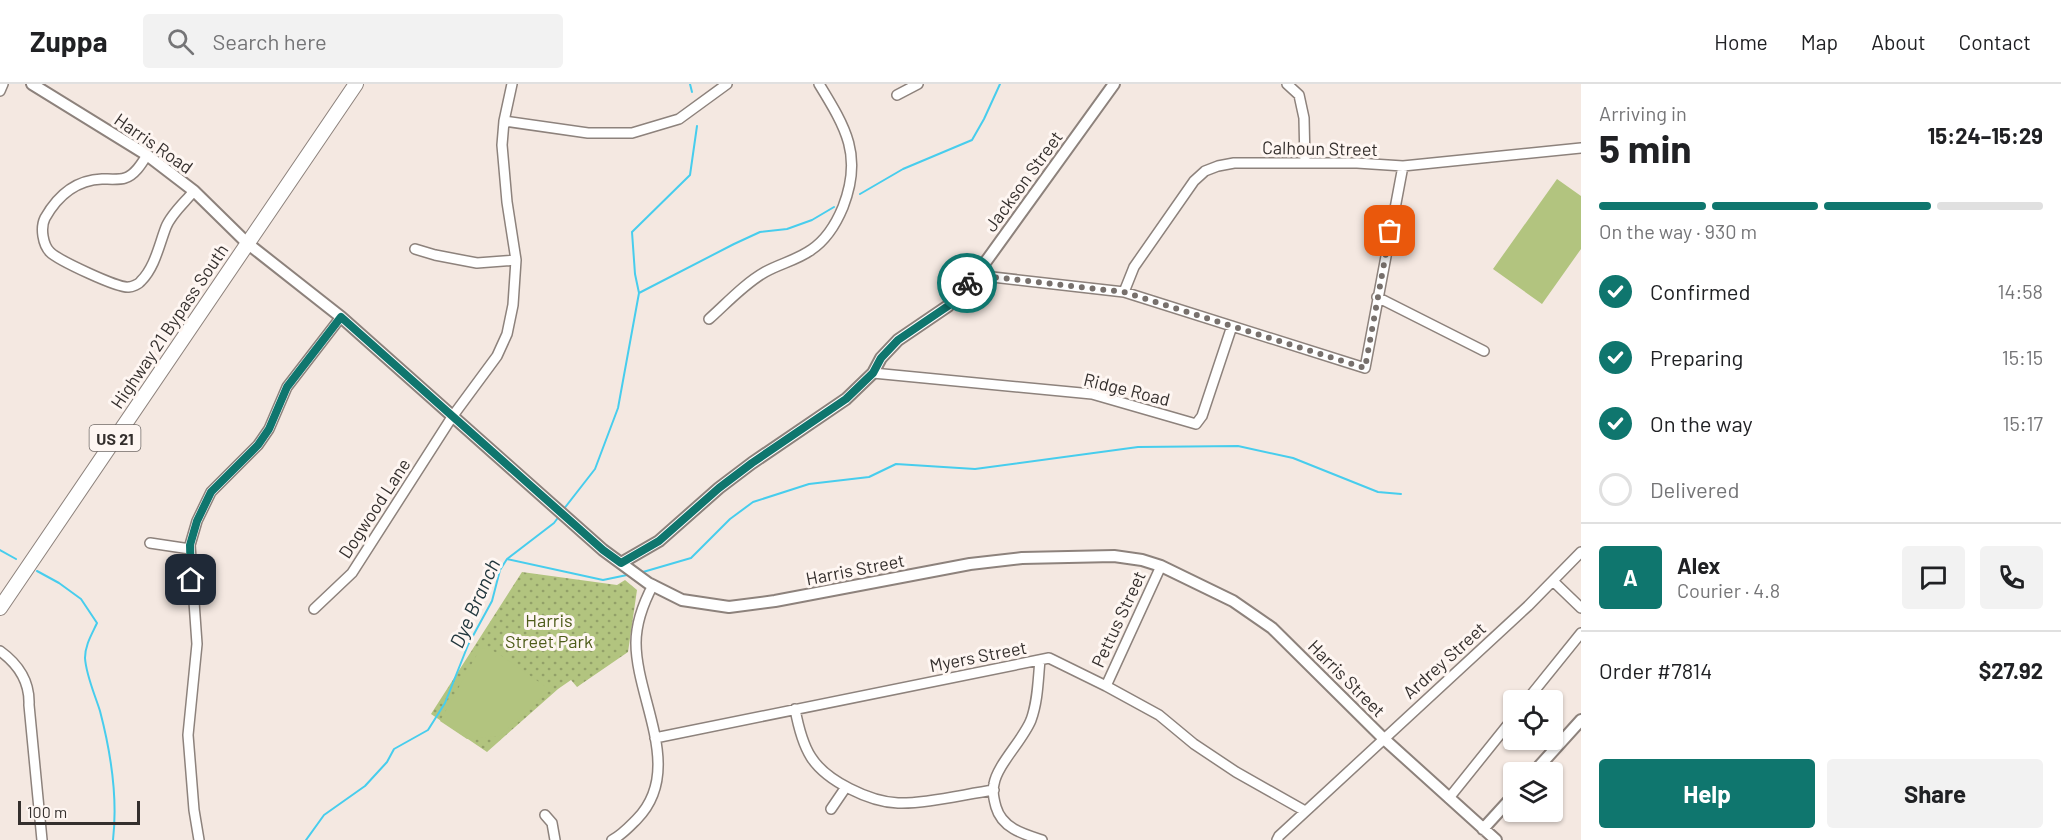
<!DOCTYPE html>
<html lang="en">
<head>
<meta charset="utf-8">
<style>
  :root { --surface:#fff; --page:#f2f2f2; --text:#202124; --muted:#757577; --line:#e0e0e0; --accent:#0f766e }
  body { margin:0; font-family:Barlow,sans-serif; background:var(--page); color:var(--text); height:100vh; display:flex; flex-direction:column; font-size:22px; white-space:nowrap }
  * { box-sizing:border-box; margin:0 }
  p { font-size:20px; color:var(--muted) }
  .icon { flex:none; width:33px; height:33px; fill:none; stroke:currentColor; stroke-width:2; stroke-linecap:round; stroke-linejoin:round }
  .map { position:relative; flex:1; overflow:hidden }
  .drawer { display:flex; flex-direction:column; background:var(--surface); width:480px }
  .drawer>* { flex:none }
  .buttons { position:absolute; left:1503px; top:606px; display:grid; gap:12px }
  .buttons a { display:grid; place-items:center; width:60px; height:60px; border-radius:6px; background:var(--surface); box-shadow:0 2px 4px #0004; font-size:30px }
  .scale { position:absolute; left:18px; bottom:15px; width:122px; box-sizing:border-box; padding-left:6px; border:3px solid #342f2d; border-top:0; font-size:16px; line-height:21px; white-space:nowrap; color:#342f2d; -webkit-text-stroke:4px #fef6f2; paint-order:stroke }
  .pin { position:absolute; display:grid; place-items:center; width:51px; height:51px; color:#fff; margin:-26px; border-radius:12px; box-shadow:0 3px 9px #0006 }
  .courier { position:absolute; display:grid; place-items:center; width:60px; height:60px; margin:-30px; border:4px solid #0f766e; border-radius:50%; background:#fff; color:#222; box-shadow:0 2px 8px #0007 }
  .head em { font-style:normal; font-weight:700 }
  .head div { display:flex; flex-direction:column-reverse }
  .head { display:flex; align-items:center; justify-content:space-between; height:102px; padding:0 18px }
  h1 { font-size:39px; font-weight:700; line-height:45px }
  .bar { display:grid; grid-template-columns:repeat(4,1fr); gap:9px 6px; align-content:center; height:72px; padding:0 18px }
  .bar i { height:8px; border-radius:4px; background:var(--line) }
  .bar .active { background:var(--accent) }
  .bar p { grid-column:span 4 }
  .line { display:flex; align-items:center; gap:15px; padding:0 18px; border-top:2px solid var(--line) }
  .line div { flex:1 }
  .round { display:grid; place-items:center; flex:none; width:63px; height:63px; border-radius:6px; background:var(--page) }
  ol { padding:0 18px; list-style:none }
  li { display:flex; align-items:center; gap:18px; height:66px }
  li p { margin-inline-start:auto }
  li .icon { padding:6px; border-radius:50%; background:var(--accent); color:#fff; stroke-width:4 }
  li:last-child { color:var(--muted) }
  li i { width:33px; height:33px; border:3px solid var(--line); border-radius:50% }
  .primary-button { display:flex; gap:12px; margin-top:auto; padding:12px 18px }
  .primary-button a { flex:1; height:69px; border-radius:6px; background:var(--accent); color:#fff; font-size:24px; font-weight:700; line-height:69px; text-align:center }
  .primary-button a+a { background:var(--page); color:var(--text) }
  header { display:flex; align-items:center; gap:36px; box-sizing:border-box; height:84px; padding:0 30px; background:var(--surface); border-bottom:2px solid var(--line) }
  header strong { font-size:28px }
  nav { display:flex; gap:33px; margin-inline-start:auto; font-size:21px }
  .search { width:420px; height:54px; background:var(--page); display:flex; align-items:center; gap:15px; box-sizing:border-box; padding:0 21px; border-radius:6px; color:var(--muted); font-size:22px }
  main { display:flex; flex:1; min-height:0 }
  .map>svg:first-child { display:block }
  .green { fill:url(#green-dots) }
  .pitch { fill:#b2c47f }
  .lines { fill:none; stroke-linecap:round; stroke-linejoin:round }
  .stream { stroke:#47cded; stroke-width:2 }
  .minor-casing { stroke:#8d827c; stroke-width:12 }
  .tertiary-casing { stroke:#8d827c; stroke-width:14 }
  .primary-casing { stroke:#8d827c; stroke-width:16 }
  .minor { stroke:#fff; stroke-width:9 }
  .tertiary { stroke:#fff; stroke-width:10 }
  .primary { stroke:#fff; stroke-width:14 }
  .done { stroke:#77706c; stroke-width:6; stroke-dasharray:0 10.8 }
  .route { stroke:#0f766e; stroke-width:8 }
  .labels { text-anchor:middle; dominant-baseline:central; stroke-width:6; stroke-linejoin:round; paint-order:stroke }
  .shield { fill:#fef6f2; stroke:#716b68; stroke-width:1.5 }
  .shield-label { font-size:16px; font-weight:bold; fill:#342f2d }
  .street-label { font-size:18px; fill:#342f2d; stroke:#fef6f2 }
  .park-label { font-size:18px; fill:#4e5c1a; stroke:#fef6f2 }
  .water-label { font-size:20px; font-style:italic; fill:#21373d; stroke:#fef6f2 }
</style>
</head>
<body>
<header>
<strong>Zuppa</strong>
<div class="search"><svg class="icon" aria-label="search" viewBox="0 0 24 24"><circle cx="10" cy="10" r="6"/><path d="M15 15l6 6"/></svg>Search here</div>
<nav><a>Home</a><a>Map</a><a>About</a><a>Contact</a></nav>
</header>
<main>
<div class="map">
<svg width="1581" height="756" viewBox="0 0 1581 756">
  <defs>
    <pattern id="green-dots" width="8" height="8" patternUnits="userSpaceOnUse" patternTransform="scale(1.5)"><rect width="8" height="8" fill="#b2c47f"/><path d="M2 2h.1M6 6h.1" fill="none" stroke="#92a068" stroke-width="1.8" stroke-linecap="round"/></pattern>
  </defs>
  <rect width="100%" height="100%" fill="#f4e8e1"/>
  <!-- green -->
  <path class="green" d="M522 488 617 501 625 496 637 506 628 568 577 603 571 596 558 605 487 668 431 630Z"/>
  <!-- pitch -->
  <path class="pitch" d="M1557 95 1581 112V165L1542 220 1493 185Z
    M487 564 499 570 549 605 527 628 499 652 467 655 440 637 480 565Z"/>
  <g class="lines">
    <!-- stream -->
    <path class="stream" d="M690 0 692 8
      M860 110 903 85 972 56 984 35 1000 0
      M639 209 734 160 760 148 787 145 812 136 834 123
      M563 426 595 385 618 324 639 209 635 190 632 148 690 91 697 42
      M0 466 16 475
      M507 475 603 496 627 491
      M37 487 59 499 81 515 97 539C92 550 85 561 85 574 86 591 95 611 100 627 111 669 118 713 113 756
      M643 488 691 474 730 435 753 418 809 400 869 393 896 380 975 385 1138 363 1238 362 1293 374 1378 408 1401 410
      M306 756 324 731 365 702 387 678 394 665 428 646 445 619 468 561 492 517 500 486 507 475 554 439 560 431"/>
    <defs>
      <path id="minor" d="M1287 0 1299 11 1304 34 1305 79
        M0 7 3 0
        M897 11 918 0
        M504 37 588 49H632L679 35 727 0
        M147 71C142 79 135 91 125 94 119 96 109 95 102 95 76 96 58 111 45 134 40 144 43 161 50 168 58 176 119 205 129 203 132 203 139 200 141 197 155 183 159 161 166 143 171 130 185 118 194 107
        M415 165 435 171 477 179 516 176
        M975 191 1124 208 1365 284 1403 82
        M1124 208 1134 183 1194 97 1205 87 1218 82 1234 79H1357L1403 82 1581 64
        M1377 213 1484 267
        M709 235C727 219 744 200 765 188 779 180 797 176 811 166 826 156 836 140 843 123 863 72 846 44 819 0
        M873 289 1092 310 1196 340 1202 332 1232 242
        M150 459 190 465
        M1553 497 1581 524
        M314 525 352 489 452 333 497 272 507 250 513 221 516 176 507 118 502 61 504 37 512 0
        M0 567C18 580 30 598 29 621L42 756
        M1040 576C1038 596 1038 617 1031 636 1023 656 997 681 994 700 992 707 994 716 996 723 1002 744 1023 750 1042 756
        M1106 602 1161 482
        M1527 616 1581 549
        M795 625C798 641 802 659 811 673 826 697 870 718 898 719 926 720 965 710 994 706
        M655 654 1049 574 1106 602 1159 631 1194 660 1236 688 1305 727
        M1449 714 1514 633
        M831 725 846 703
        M545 731 552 739 555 756
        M199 756 194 726 188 651 197 560 190 461 197 437 211 408 258 361 269 345 287 303 341 233
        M612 756C622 751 629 743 637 735 685 686 636 615 636 559 636 539 644 518 653 501
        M1277 756 1279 752 1528 522 1581 468"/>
      <path id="tertiary" d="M32 0 147 71 194 107 247 159 341 233 603 466 648 499 682 516 729 523 775 517 970 480 1022 474 1114 472 1142 476 1161 482 1233 517 1272 544 1383 654 1496 756
        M621 479 659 457 719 404 752 379 846 315 873 289 881 274 898 256 948 222 987 176 1114 0
        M1534 688 1581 636
        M1483 745 1514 711"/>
      <path id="primary" d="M0 524 356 0"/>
    </defs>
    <!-- minor casing -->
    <use href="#minor" class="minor-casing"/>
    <!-- tertiary casing -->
    <use href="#tertiary" class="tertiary-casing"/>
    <!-- primary casing -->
    <use href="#primary" class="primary-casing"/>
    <!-- minor -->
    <use href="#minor" class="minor"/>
    <!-- tertiary -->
    <use href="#tertiary" class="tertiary"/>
    <!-- primary -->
    <use href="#primary" class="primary"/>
  </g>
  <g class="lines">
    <!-- done -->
    <path class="done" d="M967 199 975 191 1124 208 1365 284 1390 147"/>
    <!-- route -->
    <path class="route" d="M191 496 190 461 197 437 211 408 258 361 269 345 287 303 341 233 603 466 621 479 659 457 719 404 752 379 846 315 873 289 881 274 898 256 948 222 967 199"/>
  </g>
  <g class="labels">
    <!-- shield labels -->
    <rect class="shield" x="89.5" y="341" width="51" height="26" rx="4.5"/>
    <g class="shield-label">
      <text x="115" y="354">US 21</text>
    </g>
    <!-- street labels -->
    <g class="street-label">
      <text transform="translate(154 59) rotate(35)">Harris Road</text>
      <text transform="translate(1320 64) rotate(1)">Calhoun Street</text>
      <text transform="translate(1023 97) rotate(-54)">Jackson Street</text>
      <text transform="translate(169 242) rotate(-56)">Highway 21 Bypass South</text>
      <text transform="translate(1127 305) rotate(14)">Ridge Road</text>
      <text transform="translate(374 424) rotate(-57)">Dogwood Lane</text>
      <text transform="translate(855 485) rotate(-11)">Harris Street</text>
      <text transform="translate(1118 535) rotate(-65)">Pettus Street</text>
      <text transform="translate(978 572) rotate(-11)">Myers Street</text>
      <text transform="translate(1444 576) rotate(-42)">Ardrey Street</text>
      <text transform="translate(1347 594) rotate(45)">Harris Street</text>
    </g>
    <!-- park labels -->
    <g class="park-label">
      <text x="549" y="536">Harris<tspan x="549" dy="21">Street Park</tspan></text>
    </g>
    <!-- water labels -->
    <g class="water-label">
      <text transform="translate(474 519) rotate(-66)">Dye Branch</text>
    </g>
  </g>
</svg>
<div class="buttons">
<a><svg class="icon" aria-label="locate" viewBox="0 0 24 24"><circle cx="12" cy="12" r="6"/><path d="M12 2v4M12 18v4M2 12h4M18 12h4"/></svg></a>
<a><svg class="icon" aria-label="layers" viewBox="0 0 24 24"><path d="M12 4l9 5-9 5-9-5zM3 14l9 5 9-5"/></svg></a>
</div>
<div class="scale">100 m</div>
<div class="pin" style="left:1390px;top:147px;background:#ea580c"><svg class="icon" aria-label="bag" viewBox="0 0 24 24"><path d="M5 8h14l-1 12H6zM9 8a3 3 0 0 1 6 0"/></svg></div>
<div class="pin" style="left:191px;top:496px;background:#1f2937"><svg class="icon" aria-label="home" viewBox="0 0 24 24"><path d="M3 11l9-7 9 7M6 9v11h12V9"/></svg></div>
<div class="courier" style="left:967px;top:199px"><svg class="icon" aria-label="bike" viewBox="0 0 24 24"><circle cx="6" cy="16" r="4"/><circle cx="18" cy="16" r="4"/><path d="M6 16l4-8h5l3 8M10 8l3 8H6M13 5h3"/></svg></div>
</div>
<section class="drawer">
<div class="head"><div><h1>5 min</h1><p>Arriving in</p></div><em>15:24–15:29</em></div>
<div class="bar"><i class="active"></i><i class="active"></i><i class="active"></i><i></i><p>On the way · 930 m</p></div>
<ol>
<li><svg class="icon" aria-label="check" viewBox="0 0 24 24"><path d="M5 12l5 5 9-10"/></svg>Confirmed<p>14:58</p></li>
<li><svg class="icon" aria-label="check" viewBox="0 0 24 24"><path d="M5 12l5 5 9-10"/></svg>Preparing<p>15:15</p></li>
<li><svg class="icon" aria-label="check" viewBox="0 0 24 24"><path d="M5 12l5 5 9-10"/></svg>On the way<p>15:17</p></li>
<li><i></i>Delivered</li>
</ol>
<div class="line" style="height:108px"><b class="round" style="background:var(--accent);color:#fff">A</b><div><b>Alex</b><p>Courier · 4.8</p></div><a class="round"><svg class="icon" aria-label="chat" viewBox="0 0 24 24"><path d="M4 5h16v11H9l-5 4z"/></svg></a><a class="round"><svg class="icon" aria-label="phone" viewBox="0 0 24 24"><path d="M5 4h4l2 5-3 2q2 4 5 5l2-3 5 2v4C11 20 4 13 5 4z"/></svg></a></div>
<div class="line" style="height:78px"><div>Order #7814</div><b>$27.92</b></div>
<div class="primary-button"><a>Help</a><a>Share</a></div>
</section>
</main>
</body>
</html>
